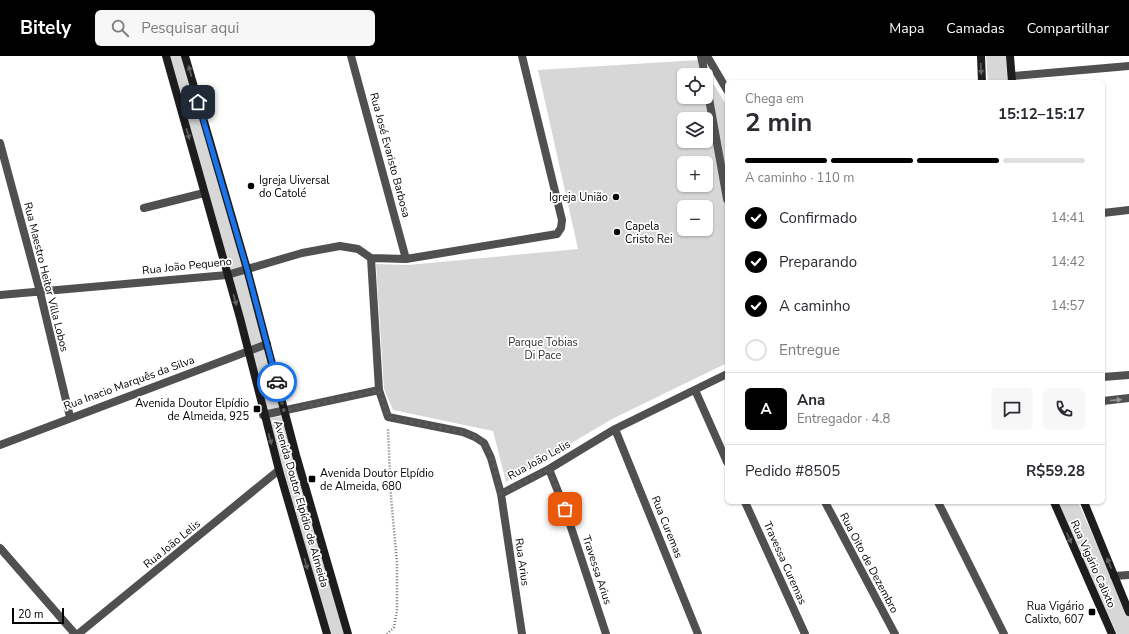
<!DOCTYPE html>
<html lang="pt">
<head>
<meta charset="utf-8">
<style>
  :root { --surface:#fff; --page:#f7f7f7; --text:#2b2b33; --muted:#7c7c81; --line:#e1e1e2; --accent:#000 }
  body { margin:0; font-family:"Nunito Sans",sans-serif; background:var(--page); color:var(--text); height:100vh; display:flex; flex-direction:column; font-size:15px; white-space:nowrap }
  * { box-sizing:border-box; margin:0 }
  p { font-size:13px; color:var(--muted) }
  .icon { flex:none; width:22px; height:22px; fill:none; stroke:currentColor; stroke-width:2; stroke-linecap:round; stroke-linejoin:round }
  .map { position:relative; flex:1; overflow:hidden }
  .drawer { position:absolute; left:725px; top:24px; width:380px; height:424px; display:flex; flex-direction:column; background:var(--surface); border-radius:6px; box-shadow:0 1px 3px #0004 }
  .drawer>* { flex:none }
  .tools { position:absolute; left:677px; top:12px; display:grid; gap:8px }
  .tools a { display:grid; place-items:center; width:36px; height:36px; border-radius:6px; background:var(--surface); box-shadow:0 1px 3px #0004; font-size:20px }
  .scale { position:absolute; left:12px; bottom:10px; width:52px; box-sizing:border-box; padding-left:4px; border:2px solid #000; border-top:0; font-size:11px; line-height:14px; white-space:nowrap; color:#000; -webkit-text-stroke:3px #fff; paint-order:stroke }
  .pin { position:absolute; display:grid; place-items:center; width:34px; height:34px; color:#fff; margin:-17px; border-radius:8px; box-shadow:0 2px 6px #0006 }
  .courier { position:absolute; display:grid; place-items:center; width:40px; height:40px; margin:-20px; border:3px solid #1a73e8; border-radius:50%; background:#fff; color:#222; box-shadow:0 1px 5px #0007 }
  .headline em { font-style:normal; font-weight:700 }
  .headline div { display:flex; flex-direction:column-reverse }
  .headline { display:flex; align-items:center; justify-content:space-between; height:68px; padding:0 20px }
  h1 { font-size:26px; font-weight:700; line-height:30px }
  .bar { display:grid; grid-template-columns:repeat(4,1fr); gap:6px 4px; align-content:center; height:48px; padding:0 20px }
  .bar i { height:5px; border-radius:3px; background:var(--line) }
  .bar .on { background:var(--accent) }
  .bar p { grid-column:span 4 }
  .line { display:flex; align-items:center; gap:10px; padding:0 20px; border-top:1px solid var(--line) }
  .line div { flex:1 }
  .round { display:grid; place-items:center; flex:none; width:42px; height:42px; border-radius:6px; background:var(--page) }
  ol { padding:0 20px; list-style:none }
  li { display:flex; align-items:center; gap:12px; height:44px }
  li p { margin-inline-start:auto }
  li .icon { padding:4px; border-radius:50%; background:var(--accent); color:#fff; stroke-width:4 }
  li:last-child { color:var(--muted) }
  li i { width:22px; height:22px; border:2px solid var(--line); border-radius:50% }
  header { display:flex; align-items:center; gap:24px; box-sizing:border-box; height:56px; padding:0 20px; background:var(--accent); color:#fff }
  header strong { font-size:19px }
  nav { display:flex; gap:22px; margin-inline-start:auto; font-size:14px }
  .search { width:280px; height:36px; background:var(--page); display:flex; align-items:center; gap:10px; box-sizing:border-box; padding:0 14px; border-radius:6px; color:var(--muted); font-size:15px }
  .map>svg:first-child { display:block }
  .green { fill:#d7d7d7; fill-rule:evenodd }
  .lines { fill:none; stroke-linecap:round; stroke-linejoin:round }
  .path { stroke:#727272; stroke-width:2.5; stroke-dasharray:1 2; stroke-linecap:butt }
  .street { stroke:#505050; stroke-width:8 }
  .secondary { stroke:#1d1d1d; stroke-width:8 }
  .oneway { fill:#616161 }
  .oneway2 { fill:#969696 }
  .done { stroke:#595959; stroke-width:4; stroke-dasharray:0 7.2 }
  .route { stroke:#1a73e8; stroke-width:5 }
  .poi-dot { fill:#000; stroke:#fff; stroke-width:1.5 }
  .labels { text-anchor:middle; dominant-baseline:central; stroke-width:3.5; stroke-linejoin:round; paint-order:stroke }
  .street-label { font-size:11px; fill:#000; stroke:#fff }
  .poi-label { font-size:11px; fill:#000; stroke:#fff; text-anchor:start }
  .park-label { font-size:11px; fill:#2e2e2e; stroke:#fff }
</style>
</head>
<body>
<header>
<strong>Bitely</strong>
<div class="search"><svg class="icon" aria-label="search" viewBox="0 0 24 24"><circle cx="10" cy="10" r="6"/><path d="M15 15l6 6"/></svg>Pesquisar aqui</div>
<nav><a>Mapa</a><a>Camadas</a><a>Compartilhar</a></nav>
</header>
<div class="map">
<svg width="1129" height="578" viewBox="0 0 1129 578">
  <rect width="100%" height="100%" fill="#fff"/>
  <!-- green -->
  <path class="green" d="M169 0H183L244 211 229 216Z
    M986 0H1007L1009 26H988Z
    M699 4 727 50V307L612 363 506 426 493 375 393 354 384 333 376 208 408 209 578 193 538 14ZM684 19H706V41H684ZM684 63H706V85H684ZM684 107H706V129H684ZM684 151H706V173H684Z
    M246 216 264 287 251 292 230 220Z
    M266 292 281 354 266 356 252 296Z
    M283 360 344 578H330L269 362Z
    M1058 446H1078L1129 561V578H1117Z"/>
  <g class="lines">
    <!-- path -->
    <path class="path" d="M387 578 394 571 397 555V507L391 441 388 373"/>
    <!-- street -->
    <path class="street" d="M351 0 406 203
      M701 0 705 19
      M707 0 727 34
      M1012 20 1129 10
      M706 26 727 143
      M0 87 40 236 70 361
      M144 152 204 137
      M1103 157 1129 154
      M0 239 227 219 302 197 340 190 358 193 371 202
      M1103 321 1129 319
      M379 334 371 202 406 203 557 178 561 172 562 164 522 0
      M695 334 727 406
      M1103 345 1129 342
      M263 359 379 334 388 361 463 376 475 381 484 387 491 402 501 438 522 578
      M615 373 698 578
      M0 389 267 288
      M549 413 565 453 606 578
      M501 438 549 413 615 373 727 318
      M745 446 805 578
      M825 446 895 578
      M938 446 1004 578
      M0 492 75 578
      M1114 520 1129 519
      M78 578 279 414"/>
    <!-- secondary -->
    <path class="secondary" d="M166 0 240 262 279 414 327 578
      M185 0 247 213 296 399 348 578
      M981 0 982 26
      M1010 0 1012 26
      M1054 446 1112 578
      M1084 446 1129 556"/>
  </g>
  <!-- one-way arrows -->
  <defs><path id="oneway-solid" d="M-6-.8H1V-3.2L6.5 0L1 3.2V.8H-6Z"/></defs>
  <g class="oneway">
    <use href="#oneway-solid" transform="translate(981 13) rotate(87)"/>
    <use href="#oneway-solid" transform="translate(190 15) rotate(-106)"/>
    <use href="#oneway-solid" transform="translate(188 78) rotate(74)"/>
    <use href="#oneway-solid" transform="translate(235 244) rotate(73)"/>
    <use href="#oneway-solid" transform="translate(270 383) rotate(74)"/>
    <use href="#oneway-solid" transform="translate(1069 482) rotate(66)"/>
    <use href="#oneway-solid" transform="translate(1109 507) rotate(-112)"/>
    <use href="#oneway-solid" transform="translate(306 508) rotate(74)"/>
  </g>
  <use class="oneway2" href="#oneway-solid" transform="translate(1116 344) rotate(-5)"/>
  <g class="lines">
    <!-- done -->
    <path class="done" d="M277 326 284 355 379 334 388 361 463 376C470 379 478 381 483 387 493 396 497 424 501 438L549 413 565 453"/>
    <!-- route -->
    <path class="route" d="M198 46 247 213 277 326"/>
  </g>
  <!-- markers -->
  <g class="poi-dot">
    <circle cx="251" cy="130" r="4"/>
    <circle cx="616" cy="141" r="4"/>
    <circle cx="617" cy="176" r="4"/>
    <rect x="253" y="349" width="8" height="8" rx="2"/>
    <rect x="308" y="419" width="8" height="8" rx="2"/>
    <rect x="1088" y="552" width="8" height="8" rx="2"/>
  </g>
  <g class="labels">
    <!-- street labels -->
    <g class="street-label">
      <text transform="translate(390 99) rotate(75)">Rua José Evaristo Barbosa</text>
      <text transform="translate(187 210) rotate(-6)">Rua João Pequeno</text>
      <text transform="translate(46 221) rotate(76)">Rua Maestro Heitor Villa Lobos</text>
      <text transform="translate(129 327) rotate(-20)">Rua Inacio Marquês da Silva</text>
      <text transform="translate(539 404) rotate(-29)">Rua João Lelis</text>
      <text transform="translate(301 448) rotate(74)">Avenida Doutor Elpídio de Almeida</text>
      <text transform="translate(667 471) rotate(68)">Rua Curemas</text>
      <text transform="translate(172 488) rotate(-39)">Rua João Lelis</text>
      <text transform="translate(522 506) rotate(82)">Rua Arius</text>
      <text transform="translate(785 507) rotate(66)">Travessa Curemas</text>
      <text transform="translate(869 507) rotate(62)">Rua Oito de Dezembro</text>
      <text transform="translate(1093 508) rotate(66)">Rua Vigário Calixto</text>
      <text transform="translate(597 514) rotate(72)">Travessa Arius</text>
    </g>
    <!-- poi labels -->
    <g class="poi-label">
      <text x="259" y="124">Igreja Uiversal<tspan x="259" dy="13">do Catolé</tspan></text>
      <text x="608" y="141" text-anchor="end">Igreja União</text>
      <text x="625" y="170">Capela<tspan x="625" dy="13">Cristo Rei</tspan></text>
      <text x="249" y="347" text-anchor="end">Avenida Doutor Elpídio<tspan x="249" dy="13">de Almeida, 925</tspan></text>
      <text x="320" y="417">Avenida Doutor Elpídio<tspan x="320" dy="13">de Almeida, 680</tspan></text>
      <text x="1084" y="550" text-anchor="end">Rua Vigário<tspan x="1084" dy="13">Calixto, 607</tspan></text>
    </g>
    <!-- park labels -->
    <g class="park-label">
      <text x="543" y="286">Parque Tobias<tspan x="543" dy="13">Di Pace</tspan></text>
    </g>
  </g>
</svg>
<div class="tools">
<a><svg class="icon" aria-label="locate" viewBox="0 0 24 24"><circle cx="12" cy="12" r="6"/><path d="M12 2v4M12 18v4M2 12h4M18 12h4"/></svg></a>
<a><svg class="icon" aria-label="layers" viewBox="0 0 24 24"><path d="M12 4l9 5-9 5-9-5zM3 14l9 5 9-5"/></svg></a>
<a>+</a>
<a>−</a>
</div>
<div class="scale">20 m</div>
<div class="pin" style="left:565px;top:453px;background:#ea580c"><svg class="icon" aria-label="bag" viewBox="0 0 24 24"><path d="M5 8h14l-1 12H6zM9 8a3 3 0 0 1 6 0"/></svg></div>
<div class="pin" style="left:198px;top:46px;background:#1f2937"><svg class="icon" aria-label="home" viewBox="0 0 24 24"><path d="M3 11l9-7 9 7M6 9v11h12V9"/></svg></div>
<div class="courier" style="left:277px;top:326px"><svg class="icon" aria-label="car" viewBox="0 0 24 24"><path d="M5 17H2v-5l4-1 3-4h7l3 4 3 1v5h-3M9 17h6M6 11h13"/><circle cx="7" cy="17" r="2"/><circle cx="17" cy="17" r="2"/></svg></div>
<section class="drawer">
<div class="headline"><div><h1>2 min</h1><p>Chega em</p></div><em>15:12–15:17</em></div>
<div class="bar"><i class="on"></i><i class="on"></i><i class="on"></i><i></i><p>A caminho · 110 m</p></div>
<ol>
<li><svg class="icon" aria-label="check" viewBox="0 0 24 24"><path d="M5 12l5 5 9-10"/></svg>Confirmado<p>14:41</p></li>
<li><svg class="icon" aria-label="check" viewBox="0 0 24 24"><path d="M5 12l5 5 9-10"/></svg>Preparando<p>14:42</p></li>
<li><svg class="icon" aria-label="check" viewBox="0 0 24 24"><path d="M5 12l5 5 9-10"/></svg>A caminho<p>14:57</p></li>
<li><i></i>Entregue</li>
</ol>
<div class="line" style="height:72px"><b class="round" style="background:var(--accent);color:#fff">A</b><div><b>Ana</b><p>Entregador · 4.8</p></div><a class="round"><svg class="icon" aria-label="chat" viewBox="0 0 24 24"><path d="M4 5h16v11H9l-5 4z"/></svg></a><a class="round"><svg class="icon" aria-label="phone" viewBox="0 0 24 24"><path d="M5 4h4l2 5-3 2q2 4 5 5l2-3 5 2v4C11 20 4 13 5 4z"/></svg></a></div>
<div class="line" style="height:52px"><div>Pedido #8505</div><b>R$59.28</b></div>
</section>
</div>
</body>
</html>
